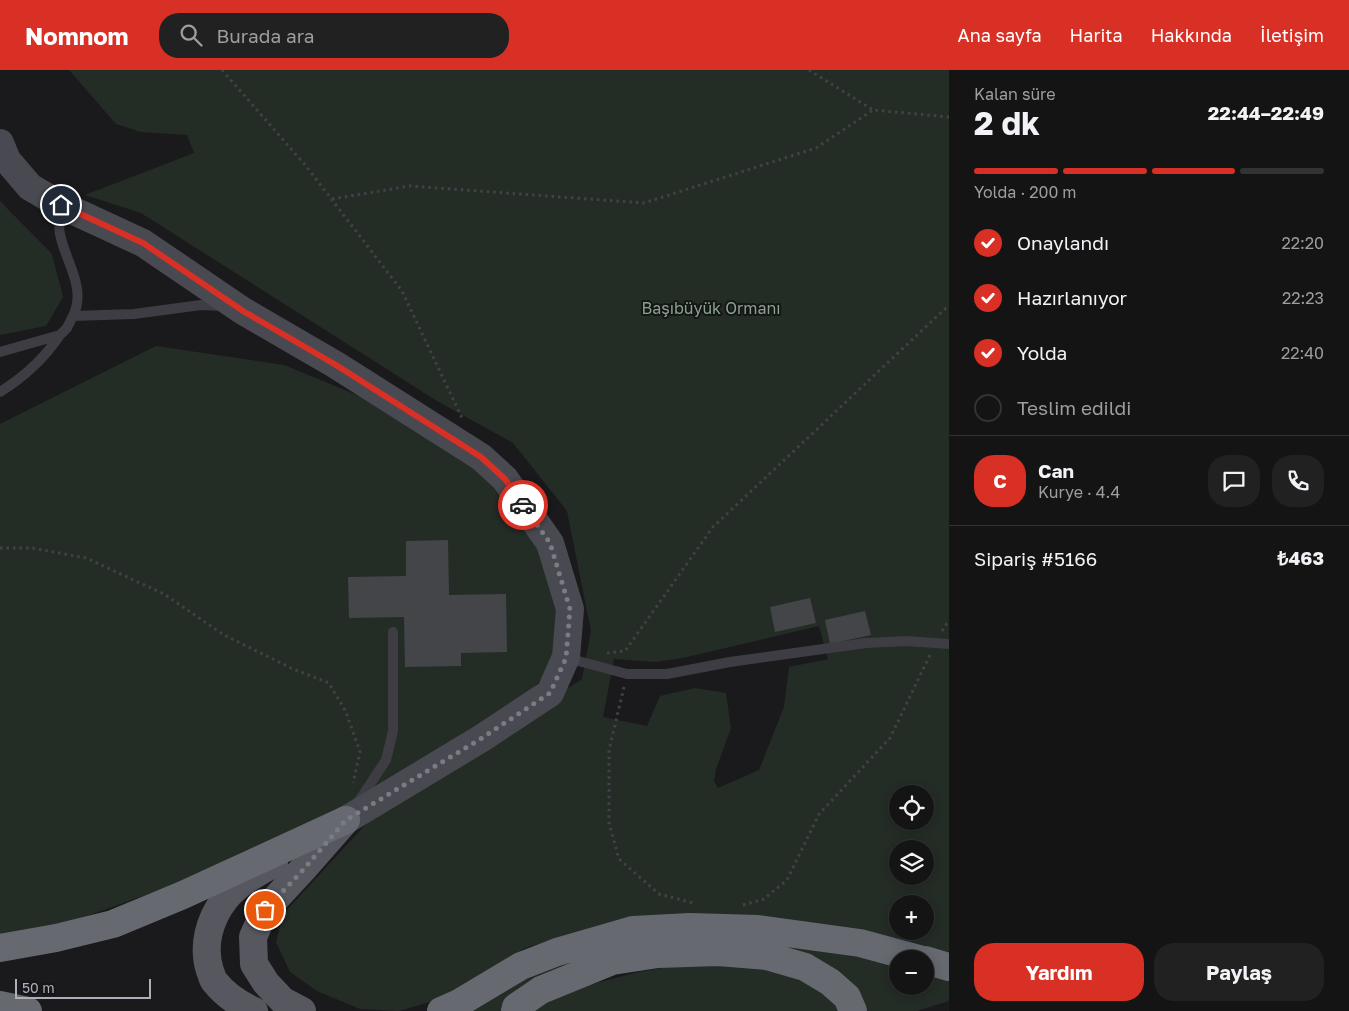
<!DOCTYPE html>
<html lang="tr">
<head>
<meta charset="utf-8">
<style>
  :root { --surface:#141415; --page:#212122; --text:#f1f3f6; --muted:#9d9ea0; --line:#333334; --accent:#d93025 }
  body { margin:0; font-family:"Golos Text",sans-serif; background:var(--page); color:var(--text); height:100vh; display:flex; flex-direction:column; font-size:19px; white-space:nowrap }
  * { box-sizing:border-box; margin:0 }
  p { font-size:16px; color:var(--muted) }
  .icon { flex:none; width:28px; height:28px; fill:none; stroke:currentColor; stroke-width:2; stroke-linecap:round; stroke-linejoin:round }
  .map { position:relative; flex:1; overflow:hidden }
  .drawer { display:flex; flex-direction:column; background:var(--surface); width:400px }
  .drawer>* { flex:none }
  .tools { position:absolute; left:889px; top:715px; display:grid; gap:10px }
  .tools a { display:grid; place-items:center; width:45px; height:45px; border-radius:50%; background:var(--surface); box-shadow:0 2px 12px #0003,0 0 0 1px var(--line); font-size:25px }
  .scale { position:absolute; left:15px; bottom:12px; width:136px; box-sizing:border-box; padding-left:5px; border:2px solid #adb0bb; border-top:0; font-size:14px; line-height:18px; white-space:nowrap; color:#adb0bb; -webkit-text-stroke:4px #151517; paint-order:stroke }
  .pin { position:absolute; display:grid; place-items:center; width:42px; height:42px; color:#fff; margin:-21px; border:2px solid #fff; border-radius:50%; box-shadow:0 1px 5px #0007 }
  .courier { position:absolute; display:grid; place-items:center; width:50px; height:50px; margin:-25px; border:4px solid #d93025; border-radius:50%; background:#fff; color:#222; box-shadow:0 1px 6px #0007 }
  .head em { font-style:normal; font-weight:700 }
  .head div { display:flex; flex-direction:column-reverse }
  .head { display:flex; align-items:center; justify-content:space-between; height:85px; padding:0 25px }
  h1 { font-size:32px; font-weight:700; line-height:38px }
  .bar { display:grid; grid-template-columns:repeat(4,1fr); gap:8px 5px; align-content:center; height:60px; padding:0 25px }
  .bar i { height:6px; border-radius:4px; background:var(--line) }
  .bar .current { background:var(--accent) }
  .bar p { grid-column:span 4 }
  .line { display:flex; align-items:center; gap:12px; padding:0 25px; border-top:1px solid var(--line) }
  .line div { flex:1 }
  .round { display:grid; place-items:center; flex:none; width:52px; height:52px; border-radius:20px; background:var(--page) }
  ol { padding:0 25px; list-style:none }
  li { display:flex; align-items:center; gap:15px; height:55px }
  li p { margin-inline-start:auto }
  li .icon { padding:5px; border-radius:50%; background:var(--accent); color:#fff; stroke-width:4 }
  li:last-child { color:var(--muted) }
  li i { width:28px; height:28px; border:2px solid var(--line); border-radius:50% }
  .action { display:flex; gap:10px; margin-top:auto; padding:10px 25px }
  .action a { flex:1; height:58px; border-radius:20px; background:var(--accent); color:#fff; font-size:20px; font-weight:700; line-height:58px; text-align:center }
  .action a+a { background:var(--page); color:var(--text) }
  header { display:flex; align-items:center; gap:30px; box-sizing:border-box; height:70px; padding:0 25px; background:var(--accent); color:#fff }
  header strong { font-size:24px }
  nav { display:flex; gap:28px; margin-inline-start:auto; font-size:18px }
  .search { width:350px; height:45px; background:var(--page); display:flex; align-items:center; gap:12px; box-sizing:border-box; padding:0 18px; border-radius:20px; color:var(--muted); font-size:19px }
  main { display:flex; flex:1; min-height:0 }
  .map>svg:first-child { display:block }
  .green { fill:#242c26; fill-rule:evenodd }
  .building { fill:#444549 }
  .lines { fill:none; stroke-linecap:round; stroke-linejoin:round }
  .path { stroke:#414248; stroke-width:3; stroke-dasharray:2.5 4; stroke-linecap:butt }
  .lane { stroke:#3d3d43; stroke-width:10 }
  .secondary { stroke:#494a51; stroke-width:28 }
  .primary { stroke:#57585f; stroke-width:28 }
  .highway { stroke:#676971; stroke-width:28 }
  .done { stroke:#7a7c83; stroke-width:5; stroke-dasharray:0 9 }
  .route { stroke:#d93025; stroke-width:6 }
  .labels { text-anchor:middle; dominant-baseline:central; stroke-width:4; stroke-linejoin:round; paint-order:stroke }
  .park-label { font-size:16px; fill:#85a48a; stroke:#151517 }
</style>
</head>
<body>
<header>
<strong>Nomnom</strong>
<div class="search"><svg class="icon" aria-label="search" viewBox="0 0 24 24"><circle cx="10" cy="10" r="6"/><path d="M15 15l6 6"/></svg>Burada ara</div>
<nav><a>Ana sayfa</a><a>Harita</a><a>Hakkında</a><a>İletişim</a></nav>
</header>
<main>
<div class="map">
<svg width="949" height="941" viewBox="0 0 949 941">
  <rect width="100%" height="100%" fill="#1a1a1c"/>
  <!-- green -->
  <path class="green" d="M69 0H949V885L703 846 600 855 525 878 450 926 399 941 360 939 317 921 290 902 276 872 283 844 378 741 395 729 582 609 591 561 567 441 513 373 437 331 141 143 85 125 194 83 187 65 141 62 116 54ZM819 556 828 589 789 597 784 637 759 700 718 718 714 711 716 699 731 658 726 623 695 618 660 626 647 656 603 647 614 589 655 592 683 588ZM898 724H925V751H898ZM898 779H925V806H898ZM898 834H925V861H898Z
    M0 131 52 184 63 227 46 256 0 265Z
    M156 276 284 295 398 342 468 388 504 423 544 478 559 521 551 599 523 629 340 748 244 781 193 808 59 856 0 870V354Z
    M735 865 897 891 898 916H925V898L949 904V931L917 941H859L834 902 653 879 510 941H450L556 888Z
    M681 895 762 897 827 919 839 941H529L562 922 638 902Z"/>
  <!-- building -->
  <path class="building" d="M448 470 449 525 506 524 507 582 461 583V596L405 597 404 547 349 548 348 507 406 506V471Z
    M810 528 816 553 775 562 770 537Z
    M865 541 871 565 830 574 825 550Z"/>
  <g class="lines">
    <!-- path -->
    <path class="path" d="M222 0 306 96 402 221 462 348
      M809 0 873 40 949 47
      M332 129 410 116 644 133 816 78 873 40
      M0 478H32L86 488 164 524 224 565 293 599 329 613 346 642 360 682 353 713
      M942 561 949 550
      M607 583 625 581 713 457 949 235
      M624 617 609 680V753L619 789 659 824 693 833
      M743 835 764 829 787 810 819 744 890 668 930 585"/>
    <!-- lane -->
    <path class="lane" d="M61 136C60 145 58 155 60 164 65 191 87 218 73 246L134 244 201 235 224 236
      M0 282 60 265 67 258 73 246
      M0 322C24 307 44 289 60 265
      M567 588 627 604H667L730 592 866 573 906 571 949 574
      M357 734 386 690 393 661V562"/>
    <!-- secondary -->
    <path class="secondary" d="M0 73 7 90 30 117 61 135 143 173 243 241 336 295 481 387 505 409 550 473 570 539 566 587 550 623 482 668 346 750"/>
    <!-- primary -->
    <path class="primary" d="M254 941C239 934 225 925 215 912 212 909 212 905 210 901 202 876 209 850 225 829 238 813 257 803 274 793
      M302 941 283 931 266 913 254 894 253 867 265 840 303 799 346 750"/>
    <!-- highway -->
    <path class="highway" d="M0 878 56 868 113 854 183 825 346 750
      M925 890 949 897
      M0 935 28 941
      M441 941 459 933 521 896 557 882 633 860 690 857 758 859 860 873 919 889
      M515 941 516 937 541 920 612 891 658 884 718 882 767 886 805 897 830 912 847 927 853 941"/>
  </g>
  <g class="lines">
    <!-- done -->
    <path class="done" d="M265 840 303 800 346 750 482 668 550 623 566 588 570 539 550 473 523 435"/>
    <!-- route -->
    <path class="route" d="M61 135 143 173 243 241 336 295 481 387 505 409 523 435"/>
  </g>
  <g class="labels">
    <!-- park labels -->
    <g class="park-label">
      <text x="711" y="238">Başıbüyük Ormanı</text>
    </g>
  </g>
</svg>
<div class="tools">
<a><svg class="icon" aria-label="locate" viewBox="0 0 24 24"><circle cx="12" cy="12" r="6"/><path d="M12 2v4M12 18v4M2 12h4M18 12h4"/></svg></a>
<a><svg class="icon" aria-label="layers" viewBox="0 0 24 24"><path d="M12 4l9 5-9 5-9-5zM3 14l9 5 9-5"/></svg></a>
<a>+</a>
<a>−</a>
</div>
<div class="scale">50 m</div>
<div class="pin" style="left:265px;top:840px;background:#ea580c"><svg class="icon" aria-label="bag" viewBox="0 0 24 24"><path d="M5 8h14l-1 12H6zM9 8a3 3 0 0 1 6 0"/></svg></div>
<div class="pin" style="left:61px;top:135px;background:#1f2937"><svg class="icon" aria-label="home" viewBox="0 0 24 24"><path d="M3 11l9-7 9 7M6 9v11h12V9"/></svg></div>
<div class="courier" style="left:523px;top:435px"><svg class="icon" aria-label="car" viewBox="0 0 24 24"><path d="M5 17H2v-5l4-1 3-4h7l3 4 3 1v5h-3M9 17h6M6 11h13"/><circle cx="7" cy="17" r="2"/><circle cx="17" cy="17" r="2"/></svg></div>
</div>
<section class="drawer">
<div class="head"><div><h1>2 dk</h1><p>Kalan süre</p></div><em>22:44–22:49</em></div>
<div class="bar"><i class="current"></i><i class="current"></i><i class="current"></i><i></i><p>Yolda · 200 m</p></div>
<ol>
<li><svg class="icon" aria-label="check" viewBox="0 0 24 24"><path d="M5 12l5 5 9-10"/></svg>Onaylandı<p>22:20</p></li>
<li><svg class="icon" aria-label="check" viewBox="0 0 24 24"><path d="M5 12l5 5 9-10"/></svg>Hazırlanıyor<p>22:23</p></li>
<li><svg class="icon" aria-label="check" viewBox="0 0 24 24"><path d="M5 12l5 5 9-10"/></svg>Yolda<p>22:40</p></li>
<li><i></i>Teslim edildi</li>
</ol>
<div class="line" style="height:90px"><b class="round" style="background:var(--accent);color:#fff">C</b><div><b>Can</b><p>Kurye · 4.4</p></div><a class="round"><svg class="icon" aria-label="chat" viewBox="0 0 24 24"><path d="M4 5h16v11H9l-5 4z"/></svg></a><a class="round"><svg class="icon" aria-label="phone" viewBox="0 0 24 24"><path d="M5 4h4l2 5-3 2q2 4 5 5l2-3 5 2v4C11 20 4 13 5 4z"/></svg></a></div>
<div class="line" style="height:65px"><div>Sipariş #5166</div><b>₺463</b></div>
<div class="action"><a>Yardım</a><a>Paylaş</a></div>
</section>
</main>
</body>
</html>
